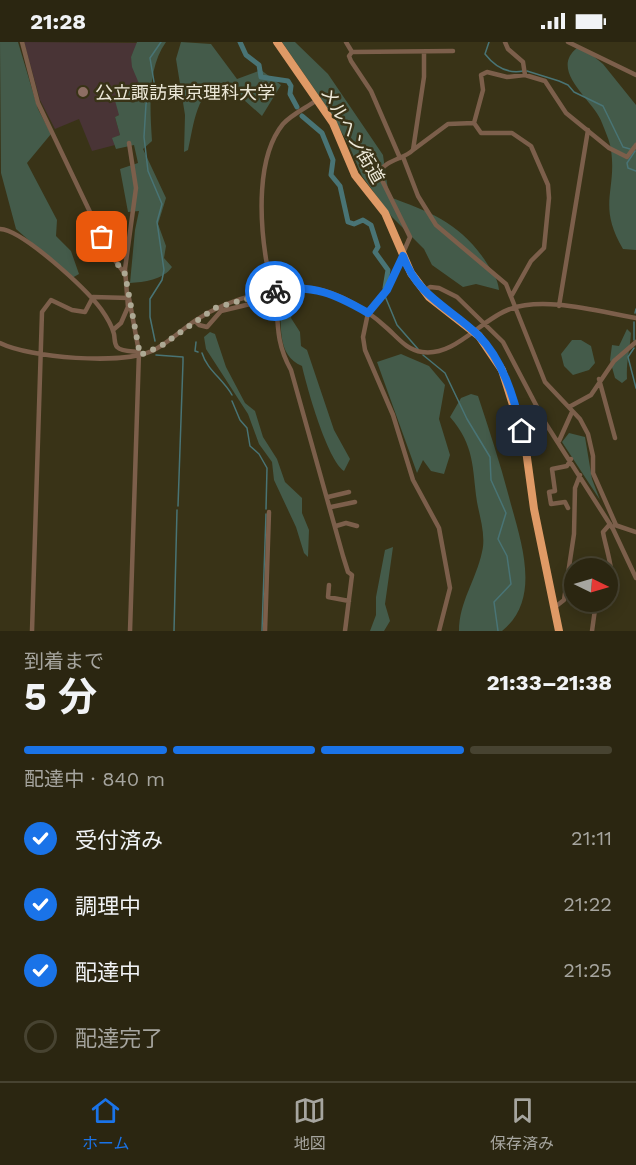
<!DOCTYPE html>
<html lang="ja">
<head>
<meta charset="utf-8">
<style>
  :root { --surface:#2b2611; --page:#332e1a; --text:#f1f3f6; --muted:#a6a59f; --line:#474331; --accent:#1a73e8 }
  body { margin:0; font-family:"Work Sans","Noto Sans JP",sans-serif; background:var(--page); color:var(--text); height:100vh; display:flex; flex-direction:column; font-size:22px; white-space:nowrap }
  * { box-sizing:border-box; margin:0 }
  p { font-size:20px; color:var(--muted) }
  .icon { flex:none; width:33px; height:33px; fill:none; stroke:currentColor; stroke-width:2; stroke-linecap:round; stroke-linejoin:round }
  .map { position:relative; height:589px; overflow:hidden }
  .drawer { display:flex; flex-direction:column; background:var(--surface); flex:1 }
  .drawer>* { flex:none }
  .needle { width:39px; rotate:95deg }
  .tools { position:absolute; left:564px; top:516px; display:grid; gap:12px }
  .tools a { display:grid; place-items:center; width:54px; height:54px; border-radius:50%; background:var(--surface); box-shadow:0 3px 15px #0003,0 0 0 2px var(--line); font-size:30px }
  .pin { position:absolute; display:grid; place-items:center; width:51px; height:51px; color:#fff; margin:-26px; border-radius:12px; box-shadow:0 3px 9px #0006 }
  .courier { position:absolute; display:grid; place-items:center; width:60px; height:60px; margin:-30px; border:4px solid #1a73e8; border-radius:50%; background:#fff; color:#222; box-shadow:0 2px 8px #0007 }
  .headline em { font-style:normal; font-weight:700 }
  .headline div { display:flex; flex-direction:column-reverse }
  .headline { display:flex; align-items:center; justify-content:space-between; height:102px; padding:0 24px }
  h1 { font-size:39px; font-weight:700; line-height:45px }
  .bar { display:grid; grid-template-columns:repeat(4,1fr); gap:9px 6px; align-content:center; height:72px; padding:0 24px }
  .bar i { height:8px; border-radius:4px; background:var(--line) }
  .bar .on { background:var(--accent) }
  .bar p { grid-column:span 4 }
  ol { padding:0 24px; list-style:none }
  li { display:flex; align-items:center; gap:18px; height:66px }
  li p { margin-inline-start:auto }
  li .icon { padding:6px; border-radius:50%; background:var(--accent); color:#fff; stroke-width:4 }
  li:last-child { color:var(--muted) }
  li i { width:33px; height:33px; border:3px solid var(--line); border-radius:50% }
  .status { display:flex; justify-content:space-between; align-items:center; height:42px; padding:0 30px; background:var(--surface); direction:ltr }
  .status svg { height:16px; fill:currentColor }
  .tab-bar { display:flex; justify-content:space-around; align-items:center; height:84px; border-top:2px solid var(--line); background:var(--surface); font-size:16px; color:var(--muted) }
  .tab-bar a { display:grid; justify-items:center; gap:3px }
  .tab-bar .on { color:var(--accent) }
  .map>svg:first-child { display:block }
  .education { fill:#493436 }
  .green { fill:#445b4a }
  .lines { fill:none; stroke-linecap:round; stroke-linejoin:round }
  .stream { stroke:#497475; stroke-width:1.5 }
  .river { stroke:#497475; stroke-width:5 }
  .minor { stroke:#7c5f4b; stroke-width:4.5 }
  .highway { stroke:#df9a66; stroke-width:8 }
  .done { stroke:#ada994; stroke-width:6; stroke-dasharray:0 10.8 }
  .route { stroke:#1a73e8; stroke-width:8 }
  .education-dot { fill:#8d6e63; stroke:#393317; stroke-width:2 }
  .labels { text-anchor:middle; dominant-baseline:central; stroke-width:5; stroke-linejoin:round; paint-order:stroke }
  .poi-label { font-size:18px; fill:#ece8d8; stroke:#393317; text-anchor:start }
  .street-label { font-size:18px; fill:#ece8d8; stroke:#393317 }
</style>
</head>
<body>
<div class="status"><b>21:28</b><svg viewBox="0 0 49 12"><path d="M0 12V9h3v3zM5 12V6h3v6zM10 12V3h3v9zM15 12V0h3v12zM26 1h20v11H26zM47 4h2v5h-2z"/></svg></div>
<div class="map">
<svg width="636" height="589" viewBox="0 0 636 589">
  <rect width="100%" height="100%" fill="#393317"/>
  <!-- education -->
  <path class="education" d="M24 0 138 1 131 15 140 44 115 55 119 69V73L115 75 120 93 113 96 115 103 92 109 79 77 55 87 40 58Z"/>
  <!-- green -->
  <path class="green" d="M0 0H18L38 67 51 92 27 121 57 178 56 194 71 209 79 232 72 236 16 187 1 131Z
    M137 0H166C147 26 150 67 152 99L143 107 166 156 158 182 166 204 164 216 172 225C163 238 144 240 130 241L135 188 139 169 128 170 120 127 138 121 134 103 116 107 112 96 120 93 115 75 119 73 114 55 140 44 132 25 131 15Z
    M181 0 211 2 237 37 261 28 281 43 262 74 224 40C196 47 194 83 188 108L184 110 185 73 176 17Z
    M282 0H295L328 32 383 113 389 155C432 170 463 183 488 223 494 232 498 238 499 248L476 242 463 245 432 223 424 207 392 175 362 134 348 101 324 61Z
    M577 6 592 13 603 22 636 63V208L623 207C597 163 617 149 611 108 610 99 605 89 602 81 595 59 548 29 577 6Z
    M286 252 296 253 291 276 300 290 301 304 307 308 334 388 350 417 344 429C327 417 307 346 302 324 276 313 282 283 280 259Z
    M627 287 631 291C630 307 626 320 627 337L622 341 615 336 610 318 612 303 619 304Z
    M210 290 215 292 226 325 245 361 255 369 263 395 277 417 285 440 302 456V471L309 488 308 515 304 511 296 485 274 438 272 420 259 402 248 372 206 307 204 295Z
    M572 298H581L591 304 595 321 589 328 573 333 564 324 561 312Z
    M401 312 429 324 445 343 439 377 450 413 444 432 431 429 423 418 417 431 377 320Z
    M471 352 478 354C489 387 500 421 509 455 520 497 543 556 502 589H459C459 560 476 538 482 510 486 494 480 476 477 460 472 425 475 404 450 375L461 356Z
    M569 391 585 395 592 437 600 458 562 400Z
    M393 505 385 562 390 579 384 589H370L376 573V555L385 508Z"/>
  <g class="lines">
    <!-- stream -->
    <path class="stream" d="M489 0 485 12C495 25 507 32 523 29
      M527 29 559 39 568 43 574 50 603 64 623 105 630 107
      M635 109 627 121 628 126 636 129
      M385 254 397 283 418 307
      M635 271 636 267
      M634 298V280
      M155 299 150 275V257L162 238 164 228 157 180 162 162 148 129 144 95 146 62 155 46 150 16 161 0
      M196 300 195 309 198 310
      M634 306 628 315 636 346
      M202 311C207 328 223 337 232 353
      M156 313 183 315V320L178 464
      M423 313 445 331 467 377 490 415 491 438 506 471 498 497 507 514 511 542 494 560 498 589
      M232 359 240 378 247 386 250 404 259 412 267 426 266 467
      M174 589 177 468
      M262 589 266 472"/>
    <!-- river -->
    <path class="river" d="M240 0 246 13 259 23 261 35 288 39 291 44 290 52 297 65
      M302 74 322 91 333 118 331 133 340 144 348 180 354 182 363 178 371 183 378 205 375 210 388 228 385 246"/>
    <!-- minor -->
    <path class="minor" d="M22 0 38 61 110 212 125 232
      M346 0 352 10 349 14 351 19 371 49 400 116
      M505 0 508 7 523 20 525 33
      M568 0 636 33
      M352 10 453 9
      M424 10V35L413 108C403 118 385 117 379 132L410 195 387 248 368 271 363 295 365 308 393 373 413 438 439 486 450 546 439 589
      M317 58C306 66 292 72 283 82 256 115 260 179 266 217 268 230 275 241 276 253 278 283 276 301 291 328L343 514 348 530 352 533 345 589
      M474 81 481 91H512L531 104 548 143 549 156 544 206 531 219 512 253
      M413 108 448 82 474 81 483 48 481 33 487 30 507 35 525 33 545 39 566 71 609 106 627 115 636 103
      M403 115 418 154 436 183 506 242 545 340 580 377 588 392 593 414V431L616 483
      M0 187C23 188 86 247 101 267 106 274 112 284 114 292 115 297 114 301 117 305 122 310 132 309 139 310L130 589
      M424 249 430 245 439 246 457 255 503 300 546 382 613 487 636 536
      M559 264 588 88
      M195 279 199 283 207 285 221 269 275 256
      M113 288 121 281 128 265 125 227 136 146 129 101
      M0 301C30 316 121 323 152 309 169 301 181 288 196 278 223 260 259 250 291 246 327 242 362 263 388 287 399 297 407 308 422 310 455 315 481 277 510 267 545 254 600 270 636 276
      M599 337 615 396
      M569 365 591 353 614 319 636 300
      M559 399 572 370
      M328 455 349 450
      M331 465 355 460
      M568 466 565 460 551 462 549 450 555 449 552 427 567 424 571 417
      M615 483 636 490
      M336 484 346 481 357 484
      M329 543 328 555 349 559
      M608 545C617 535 605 504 603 490L610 482
      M555 565 564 558 574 492 575 446 580 433
      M32 589 42 270 51 258 72 268 85 270 93 255 129 256 139 310
      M265 589 269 470
      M592 589 596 560"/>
    <!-- highway -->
    <path class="highway" d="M277 0 333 81 355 133 385 171 411 231 429 255 479 294 502 328 525 401 534 467 559 589"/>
  </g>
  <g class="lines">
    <!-- done -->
    <path class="done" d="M102 195 110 212 125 232 140 313 161 304 215 266 275 249"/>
    <!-- route -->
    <path class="route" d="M275 249C312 241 337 253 368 271L387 248 403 214C418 255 449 265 478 293 503 318 514 356 522 389"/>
  </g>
  <!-- markers -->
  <circle class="education-dot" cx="83" cy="50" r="6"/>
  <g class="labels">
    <!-- poi labels -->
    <g class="poi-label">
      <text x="95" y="50">公立諏訪東京理科大学</text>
    </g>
    <!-- street labels -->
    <g class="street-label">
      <text transform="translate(353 93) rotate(60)">メルヘン街道</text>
    </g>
  </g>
</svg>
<div class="tools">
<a><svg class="needle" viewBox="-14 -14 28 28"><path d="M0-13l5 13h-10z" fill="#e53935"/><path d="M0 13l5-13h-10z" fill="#a6a59f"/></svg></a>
</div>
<div class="pin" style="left:102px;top:195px;background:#ea580c"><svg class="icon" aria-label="bag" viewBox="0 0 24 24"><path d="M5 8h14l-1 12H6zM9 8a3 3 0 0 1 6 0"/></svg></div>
<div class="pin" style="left:522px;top:389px;background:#1f2937"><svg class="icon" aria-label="home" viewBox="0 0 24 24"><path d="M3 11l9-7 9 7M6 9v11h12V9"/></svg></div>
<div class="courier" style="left:275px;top:249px"><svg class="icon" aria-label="bike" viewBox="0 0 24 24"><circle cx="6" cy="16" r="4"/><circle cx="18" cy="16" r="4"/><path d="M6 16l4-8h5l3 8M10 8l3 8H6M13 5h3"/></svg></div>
</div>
<section class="drawer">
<div class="headline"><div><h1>5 分</h1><p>到着まで</p></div><em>21:33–21:38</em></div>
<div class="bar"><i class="on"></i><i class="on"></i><i class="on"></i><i></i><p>配達中 · 840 m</p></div>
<ol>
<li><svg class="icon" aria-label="check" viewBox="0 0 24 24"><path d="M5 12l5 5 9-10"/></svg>受付済み<p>21:11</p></li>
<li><svg class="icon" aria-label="check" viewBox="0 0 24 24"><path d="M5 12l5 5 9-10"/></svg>調理中<p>21:22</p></li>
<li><svg class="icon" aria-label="check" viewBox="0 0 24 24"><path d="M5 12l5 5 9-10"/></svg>配達中<p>21:25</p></li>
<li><i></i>配達完了</li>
</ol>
</section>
<nav class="tab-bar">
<a class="on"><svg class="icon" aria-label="home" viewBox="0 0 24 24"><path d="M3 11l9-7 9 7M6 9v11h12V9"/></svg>ホーム</a>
<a><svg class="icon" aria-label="map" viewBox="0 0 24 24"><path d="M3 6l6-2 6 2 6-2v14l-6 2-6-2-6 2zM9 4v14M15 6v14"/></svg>地図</a>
<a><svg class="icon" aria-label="saved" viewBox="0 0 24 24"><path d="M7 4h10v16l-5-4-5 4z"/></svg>保存済み</a>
</nav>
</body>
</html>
